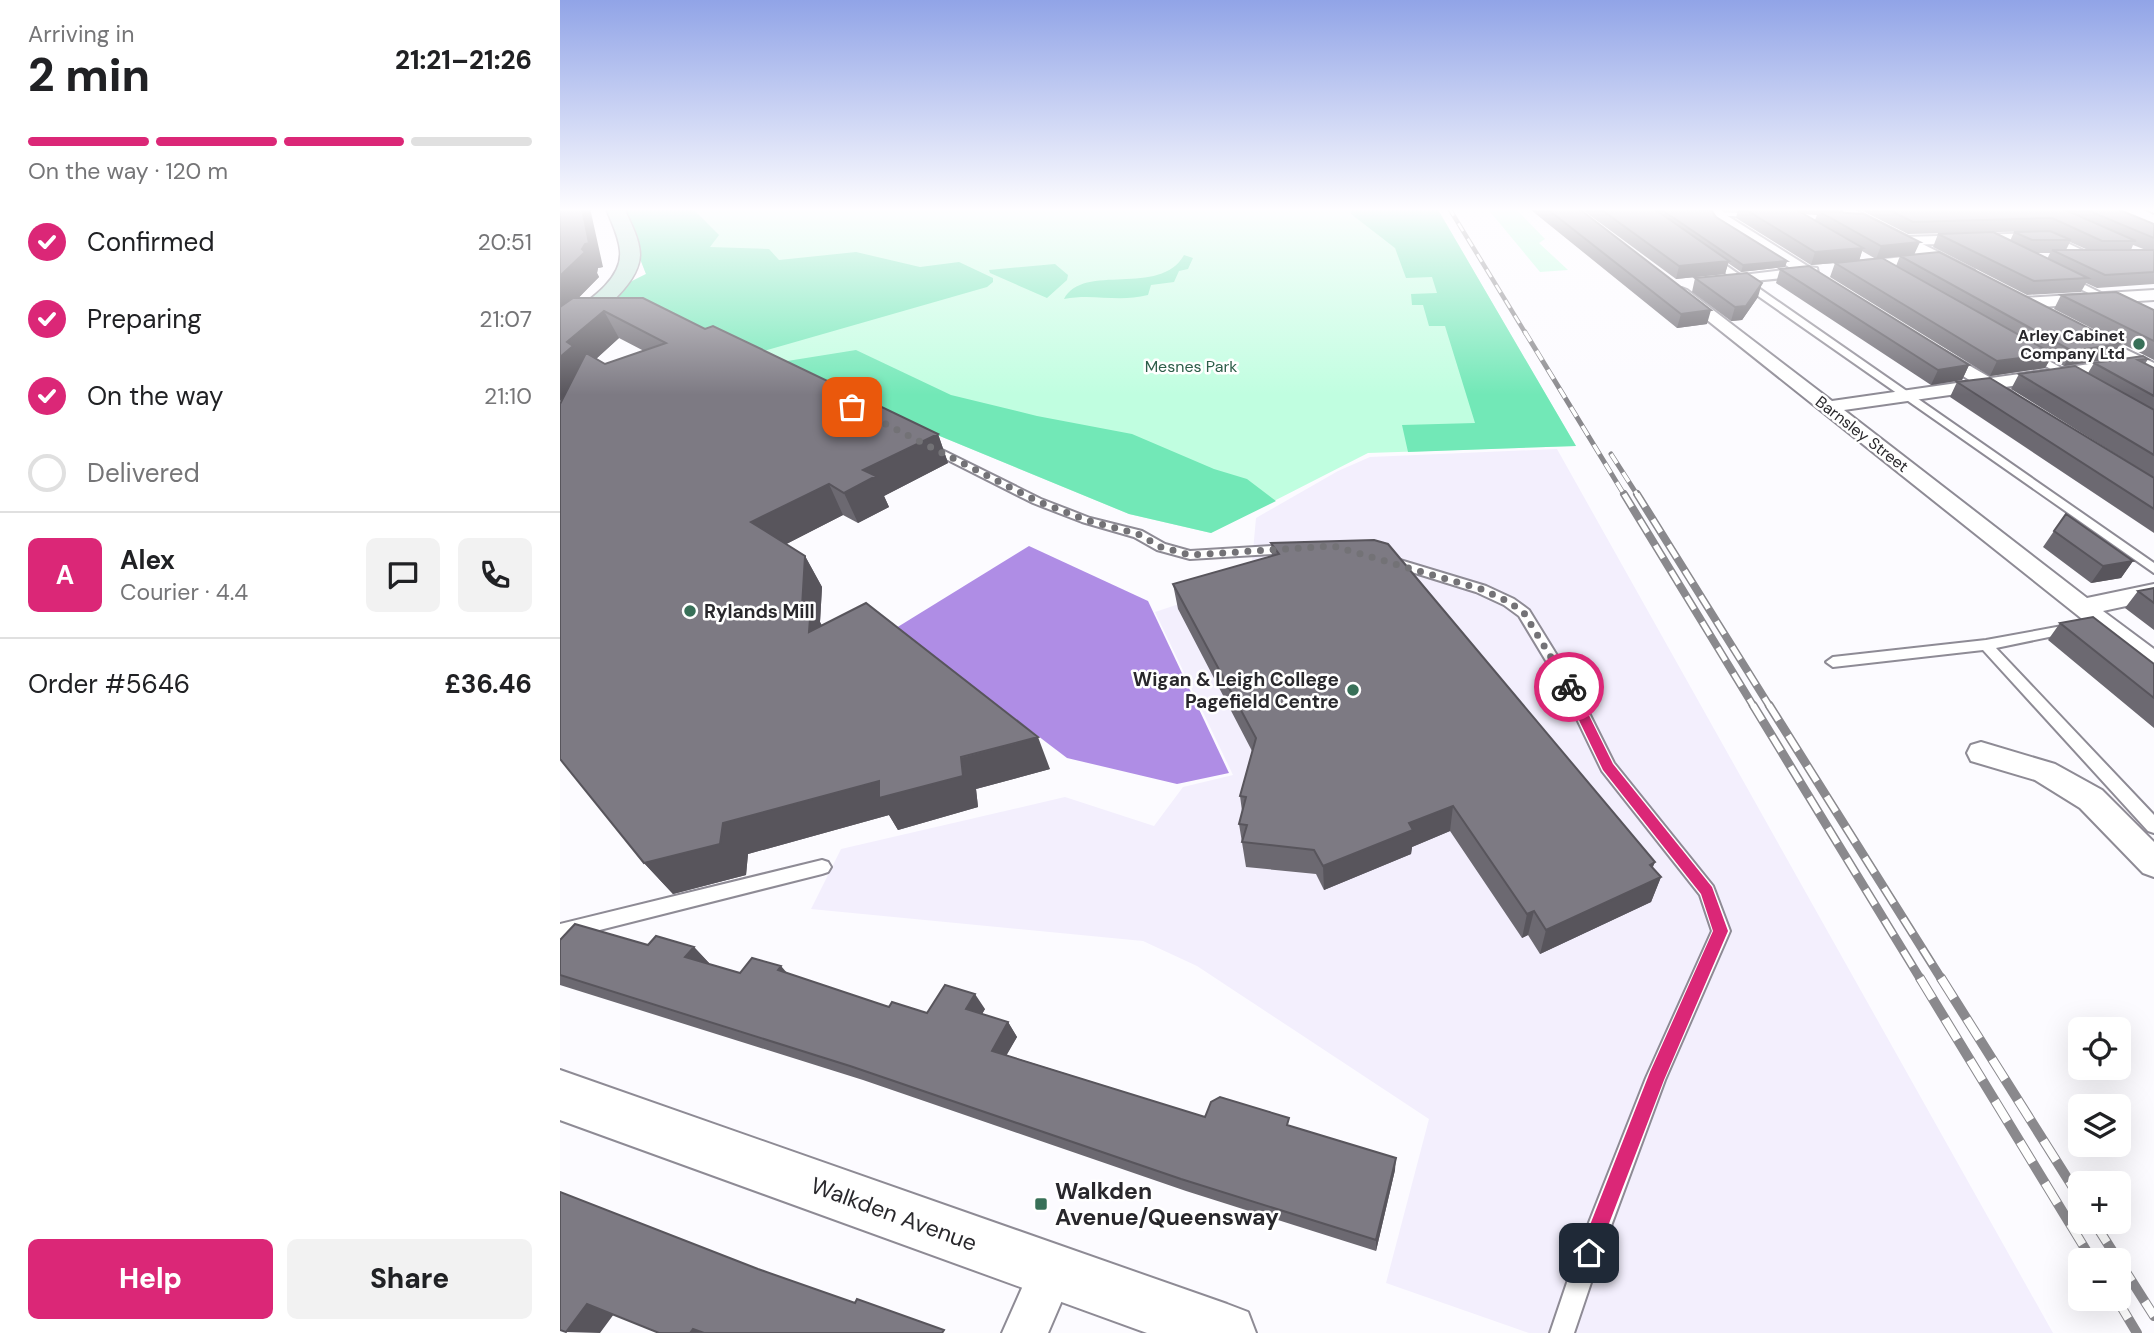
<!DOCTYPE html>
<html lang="en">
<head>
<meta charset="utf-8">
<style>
  :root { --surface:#fff; --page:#f2f2f2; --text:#202124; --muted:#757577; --line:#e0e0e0; --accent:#db2777 }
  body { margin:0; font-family:"DM Sans",sans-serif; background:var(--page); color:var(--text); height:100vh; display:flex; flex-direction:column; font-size:26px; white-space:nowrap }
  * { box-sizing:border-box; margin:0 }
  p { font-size:23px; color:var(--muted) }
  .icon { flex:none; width:38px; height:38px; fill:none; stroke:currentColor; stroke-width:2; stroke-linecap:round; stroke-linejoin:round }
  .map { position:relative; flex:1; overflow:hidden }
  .sheet { display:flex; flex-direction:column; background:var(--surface); width:560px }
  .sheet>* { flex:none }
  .tools { position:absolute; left:1508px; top:1017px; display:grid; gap:14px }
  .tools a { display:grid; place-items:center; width:63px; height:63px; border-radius:10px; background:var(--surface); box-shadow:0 7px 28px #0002; font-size:35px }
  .pin { position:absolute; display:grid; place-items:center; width:60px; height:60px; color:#fff; margin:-30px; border-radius:14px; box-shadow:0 4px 10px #0006 }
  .courier { position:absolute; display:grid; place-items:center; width:70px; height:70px; margin:-35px; border:5px solid #db2777; border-radius:50%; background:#fff; color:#222; box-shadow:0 2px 9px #0007 }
  .overview em { font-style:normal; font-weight:800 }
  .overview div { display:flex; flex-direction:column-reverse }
  .overview { display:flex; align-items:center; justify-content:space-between; height:119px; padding:0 28px }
  h1 { font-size:46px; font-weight:800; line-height:52px }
  .bar { display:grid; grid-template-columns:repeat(4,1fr); gap:10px 7px; align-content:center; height:84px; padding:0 28px }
  .bar i { height:9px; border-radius:5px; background:var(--line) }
  .bar .current { background:var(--accent) }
  .bar p { grid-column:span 4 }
  .line { display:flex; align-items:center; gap:18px; padding:0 28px; border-top:2px solid var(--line) }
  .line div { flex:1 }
  .round { display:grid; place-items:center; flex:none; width:74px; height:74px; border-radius:10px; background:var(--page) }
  ol { padding:0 28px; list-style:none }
  li { display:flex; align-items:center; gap:21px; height:77px }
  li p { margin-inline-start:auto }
  li .icon { padding:7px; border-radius:50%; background:var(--accent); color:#fff; stroke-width:4 }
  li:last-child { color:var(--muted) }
  li i { width:38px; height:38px; border:4px solid var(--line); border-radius:50% }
  .primary-button { display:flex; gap:14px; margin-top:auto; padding:14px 28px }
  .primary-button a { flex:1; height:80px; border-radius:10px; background:var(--accent); color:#fff; font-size:28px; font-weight:800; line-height:80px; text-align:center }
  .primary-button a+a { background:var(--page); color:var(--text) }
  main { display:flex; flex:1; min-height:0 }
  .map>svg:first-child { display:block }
  .built { fill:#f3effd }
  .green { fill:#c0fee0 }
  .forest { fill:#72e8b7 }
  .water { fill:#af8de5 }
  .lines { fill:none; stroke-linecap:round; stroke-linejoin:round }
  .service-casing { stroke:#8e8b95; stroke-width:4 }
  .minor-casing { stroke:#8e8b95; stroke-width:4 }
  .tertiary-casing { stroke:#8e8b95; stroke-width:4 }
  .secondary-casing { stroke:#8e8b95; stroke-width:3 }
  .service { fill:#fff; fill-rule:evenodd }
  .minor { fill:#fff; fill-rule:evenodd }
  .tertiary { fill:#fff; fill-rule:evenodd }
  .secondary { fill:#bbe2d5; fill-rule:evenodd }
  .rail-far4-casing { stroke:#8a898d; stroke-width:4.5 }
  .rail-far3-casing { stroke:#8a898d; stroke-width:5 }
  .rail-far2-casing { stroke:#8a898d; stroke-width:8 }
  .rail-far1-casing { stroke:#8a898d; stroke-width:9 }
  .rail-casing { stroke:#8a898d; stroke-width:10 }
  .rail-far4 { stroke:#fff; stroke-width:2.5; stroke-dasharray:9; stroke-linecap:butt }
  .rail-far3 { stroke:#fff; stroke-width:3.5; stroke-dasharray:11; stroke-linecap:butt }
  .rail-far2 { stroke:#fff; stroke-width:5; stroke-dasharray:15; stroke-linecap:butt }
  .rail-far1 { stroke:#fff; stroke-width:6; stroke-dasharray:18; stroke-linecap:butt }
  .rail { stroke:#fff; stroke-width:8; stroke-dasharray:24; stroke-linecap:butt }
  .wall { fill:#6c6971; fill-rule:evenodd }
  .shaded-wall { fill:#58555c }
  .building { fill:#7d7a83; stroke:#58555c; stroke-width:2 }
  .route { fill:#db2777 }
  .done { stroke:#737276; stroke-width:7; stroke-dasharray:0 12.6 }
  .poi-dot { fill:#387058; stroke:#fff; stroke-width:2.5 }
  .labels { text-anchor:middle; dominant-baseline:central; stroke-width:5; stroke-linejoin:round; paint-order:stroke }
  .far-poi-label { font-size:16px; font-weight:bold; fill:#29282c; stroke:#fff; text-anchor:end }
  .far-park-label { font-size:16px; fill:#2d5e49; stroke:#fff }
  .far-street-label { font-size:16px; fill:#29282c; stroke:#fff }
  .poi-label { font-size:19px; font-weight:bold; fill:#29282c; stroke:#fff; text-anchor:start }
  .near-poi-label { font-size:23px; font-weight:bold; fill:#29282c; stroke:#fff; text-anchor:start }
  .near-street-label { font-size:23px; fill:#29282c; stroke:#fff }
</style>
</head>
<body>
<main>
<section class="sheet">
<div class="overview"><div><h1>2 min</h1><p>Arriving in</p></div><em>21:21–21:26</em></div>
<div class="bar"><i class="current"></i><i class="current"></i><i class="current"></i><i></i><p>On the way · 120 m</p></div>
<ol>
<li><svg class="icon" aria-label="check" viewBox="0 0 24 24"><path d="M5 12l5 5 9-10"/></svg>Confirmed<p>20:51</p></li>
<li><svg class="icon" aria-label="check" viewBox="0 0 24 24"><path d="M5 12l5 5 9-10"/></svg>Preparing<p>21:07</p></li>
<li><svg class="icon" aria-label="check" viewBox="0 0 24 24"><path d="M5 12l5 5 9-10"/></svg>On the way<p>21:10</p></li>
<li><i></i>Delivered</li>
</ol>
<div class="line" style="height:126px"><b class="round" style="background:var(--accent);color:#fff">A</b><div><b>Alex</b><p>Courier · 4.4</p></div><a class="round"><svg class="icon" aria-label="chat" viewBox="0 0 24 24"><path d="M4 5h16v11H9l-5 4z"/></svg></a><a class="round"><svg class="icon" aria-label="phone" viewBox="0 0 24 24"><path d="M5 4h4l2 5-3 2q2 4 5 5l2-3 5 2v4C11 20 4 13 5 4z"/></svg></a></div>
<div class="line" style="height:91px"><div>Order #5646</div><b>£36.46</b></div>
<div class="primary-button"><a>Help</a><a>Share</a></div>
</section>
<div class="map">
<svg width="1594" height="1333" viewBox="0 0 1594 1333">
  <rect width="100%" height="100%" fill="#fcfbff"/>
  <!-- built -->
  <path class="built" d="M997 449 1493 1333H969L826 1283 869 1119 637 966 583 941 251 909 281 849 505 797 594 826 623 787 673 775 595 612 694 579 692 562 696 518 778 471 810 457Z"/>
  <!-- green -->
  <path class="green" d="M60 208H877L1016 446 808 453 651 533 569 514 353 425 200 352 48 293 86 274Z
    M927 208H955L985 239 979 243 1008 270 980 272Z"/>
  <!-- forest -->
  <path class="forest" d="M60 208H132L159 235 150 247 209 249 219 260 296 252 360 267 399 262 433 278V282L427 287 200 352 48 293 86 274Z
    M791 208H877L1016 446 848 452 842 425 915 423 885 326H869L863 305H852L851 294 877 293 872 277 846 278 835 248 791 214Z
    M624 255 633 258 628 269 619 271 614 282 591 285 588 295C556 303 535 293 504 299 523 262 600 298 624 255Z
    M495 264 508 275 507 280 487 298 430 273 429 270Z
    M296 350 391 395 477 416 572 434 654 469 687 479 716 501 651 533 569 514 353 425 221 362Z"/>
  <!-- water -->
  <path class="water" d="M469 546 588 601 669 773 617 784 507 758 336 628Z"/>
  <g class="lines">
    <defs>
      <path id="service" d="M1584 208 1594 209V213Z
        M1144 212 1195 213 1198 215 1195 217 1146 215Z
        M1148 257H1154L1594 563V573L1148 261Z
        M1503 277H1509L1555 300 1548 302 1503 281Z
        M1471 351 1514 375 1516 377 1508 379 1468 356V352Z
        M368 443 481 499 530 518 582 531 605 544 630 551 728 545 734 549 728 553 630 559 597 550 574 537 522 522 473 503 364 448 363 446Z
        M830 557 926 586 954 599 969 610 1014 683 1054 763 1153 886 1170 931 1105 1080 1041 1253 1014 1333H990L1017 1253 1086 1078 1152 931 1140 895 1042 771 1000 684 959 616 944 605 916 592 826 564 824 561Z
        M1513 624 1520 628 1518 631 1436 648 1594 815V833L1588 831 1423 650 1273 667 1266 662 1273 657 1426 640Z
        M262 860 268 862 271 867 268 872 262 874 0 940V924Z"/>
      <path id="minor" d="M1147 208H1160L1166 215 1249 267 1257 268 1258 273 1276 286 1274 289H1264L1244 276 1153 285 1151 282 1153 279 1158 278 1232 269 1156 221Z
        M1486 233 1539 258 1537 261H1527L1484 241 1343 245 1336 241 1343 237Z
        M1374 254 1379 255V261L1294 270 1287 266 1294 262Z
        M1122 288 1127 290 1272 401 1411 381 1371 356 1369 352 1377 347 1431 378 1565 359 1571 360 1574 364 1565 369 1445 387 1460 398 1451 403 1425 390 1284 410 1527 598 1594 584V600L1543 611 1594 649V672L1585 669 1117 296 1114 293Z
        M1594 290V300L1462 308 1454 303 1462 298Z
        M1421 742 1495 764 1542 790 1594 842V877L1583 873 1520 808 1475 780 1411 761 1407 753 1411 745Z
        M493 1248 509 1254 515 1270 488 1333H442L477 1254Z"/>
      <path id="tertiary" d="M1271 208H1291L1414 270 1416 274 1407 280 1400 278Z
        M1517 326 1594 363V379L1510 336 1507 332 1510 328Z
        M0 1070 667 1304 688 1312 696 1333H587L0 1120Z"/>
      <path id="secondary" d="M46 208H64C70 222 80 239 80 255 79 288 31 318 8 337L0 339V321C21 305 63 282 60 251 59 236 51 222 46 208Z"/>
    </defs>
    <!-- service casing -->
    <use href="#service" class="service-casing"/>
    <!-- minor casing -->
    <use href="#minor" class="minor-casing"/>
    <!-- tertiary casing -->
    <use href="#tertiary" class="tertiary-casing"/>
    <!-- secondary casing -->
    <use href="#secondary" class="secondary-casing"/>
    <!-- service -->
    <use href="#service" class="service"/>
    <!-- minor -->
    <use href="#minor" class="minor"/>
    <!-- tertiary -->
    <use href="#tertiary" class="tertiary"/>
    <!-- secondary -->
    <use href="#secondary" class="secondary"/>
    <defs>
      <path id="rail-far4" d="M889 208 966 334"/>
      <path id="rail-far3" d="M965 332 1065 496
        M1051 454 1078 496"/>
      <path id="rail-far2" d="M1064 494 1194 707
        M1077 494 1210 707"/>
      <path id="rail-far1" d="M1193 705 1361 980
        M1209 705 1382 980"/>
      <path id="rail" d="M1360 978 1532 1260
        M1381 978 1521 1200
        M1534 1222 1558 1260
        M1559 1261 1594 1316
        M1556 1298 1577 1333"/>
    </defs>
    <!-- rail-far4 casing -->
    <use href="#rail-far4" class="rail-far4-casing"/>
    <!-- rail-far3 casing -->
    <use href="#rail-far3" class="rail-far3-casing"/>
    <!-- rail-far2 casing -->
    <use href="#rail-far2" class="rail-far2-casing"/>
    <!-- rail-far1 casing -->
    <use href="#rail-far1" class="rail-far1-casing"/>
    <!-- rail casing -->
    <use href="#rail" class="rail-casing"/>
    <!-- rail-far4 -->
    <use href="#rail-far4" class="rail-far4"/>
    <!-- rail-far3 -->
    <use href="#rail-far3" class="rail-far3"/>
    <!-- rail-far2 -->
    <use href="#rail-far2" class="rail-far2"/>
    <!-- rail-far1 -->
    <use href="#rail-far1" class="rail-far1"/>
    <!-- rail -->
    <use href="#rail" class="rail"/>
  </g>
  <!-- wall -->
  <path class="wall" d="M0 208 43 267 38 268 37 273 39 277 18 298 145 329 378 434 388 463 324 496 329 507 298 523 283 515 226 544 245 556 262 587 260 622 262 626 490 769 416 789 418 807 338 830 329 815 188 854 186 875 113 894 84 863 2 399 0 401ZM59 338 84 351 45 364 36 359Z
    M971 208H1018L1147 324 1117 328 971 210Z
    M1020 208H1093L1097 210V208H1111L1227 261 1225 267 1181 272 1168 263 1165 274 1116 279Z
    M1170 208H1284L1283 212 1354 255 1560 344 1551 359 1504 366 1491 358 1485 368 1430 376 1270 277 1275 263 1316 259 1302 251 1299 261 1251 265 1176 218 1178 210ZM1243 214 1257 215 1255 220ZM1340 256 1336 266 1323 258H1327Z
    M1297 208H1555L1594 224V284L1537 288 1526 283 1521 292 1467 295 1373 247 1378 234 1450 241 1454 232 1487 231 1348 234ZM1510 242 1528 250H1506ZM1573 245 1586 250H1571ZM1476 253H1490L1487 259Z
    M1220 269 1409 365 1402 380 1371 385 1216 283Z
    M1135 278 1198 297 1182 320 1171 321 1132 292Z
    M1501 295 1594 310V360L1494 309Z
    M1588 359 1585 364 1594 368V478L1451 389 1459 374 1528 373 1534 363Z
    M1397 382 1594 478V533L1390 397Z
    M1494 531 1573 561 1561 578 1531 583 1483 547Z
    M711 543 1095 862 1092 867 1101 877 1091 902 980 954 968 935 962 938 890 831 852 847 851 854 764 890 756 874 686 867 679 824 682 811 680 796 692 751 618 609 613 584 712 556Z
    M1594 588V630L1565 608 1578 591Z
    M1500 623 1594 664V728L1488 640Z
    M0 940 134 947 149 963V964L180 973 227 974 329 1007 367 1013 425 1009 422 1014 448 1022 457 1037 446 1055 645 1117 730 1126 835 1170 816 1251 626 1191 303 1080 0 985Z"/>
  <!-- shaded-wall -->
  <path class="shaded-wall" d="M22 208H30L43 267 38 268 37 273 39 277 0 317V276L22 249Z
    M1360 242 1354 255 1316 259 1321 246Z
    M1303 248 1299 261 1251 265 1255 252Z
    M1169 261 1165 274 1116 279 1119 266Z
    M1227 261 1225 267 1181 272 1183 265Z
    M1202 283 1198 297 1182 320 1171 321 1175 307Z
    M1151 310 1147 324 1117 328 1121 314Z
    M44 311 59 338 27 367 30 373 0 401V357L7 342Z
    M1560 344 1551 359 1504 366 1512 351Z
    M1493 354 1485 368 1430 376 1437 361Z
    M1409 365 1402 380 1371 385 1378 370Z
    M378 434 388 463 324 496 329 507 298 523 284 493 303 470Z
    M269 484 283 515 209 553 191 522Z
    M245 556 262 587 260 622 268 636 249 632 242 607Z
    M1573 561 1561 578 1531 583 1543 566Z
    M478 737 490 769 416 789 418 807 338 830 329 815 188 854 186 875 113 894 84 863 163 823Z
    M893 806 890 831 852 847 851 854 764 890 763 866 849 823Z
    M1095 862 1086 884 1101 877 1091 902 980 954 986 930Z
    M974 911 968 935 962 938 967 914Z
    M134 947 149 963 141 972 125 957Z
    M221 966 235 982 218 970Z
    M415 994 425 1009 416 1024 406 1009Z
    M448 1022 457 1037 441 1065 432 1051Z
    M836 1158 835 1170 816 1251V1240Z
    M27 1304 54 1314 40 1333 6 1332Z
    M133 1329 143 1333H130Z"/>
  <!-- building -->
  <path class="building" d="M0 208H22L29 243 25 244 22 249 25 252 0 276Z
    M986 208H1018L1151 310 1121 314Z
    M1039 208H1093L1169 261 1119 266Z
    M1099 208 1151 210 1156 217 1227 261 1183 265Z
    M1183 208 1235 209 1303 248 1255 252Z
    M1325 208H1501L1576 241H1542L1492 218 1353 222Z
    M1522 208H1555L1594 224V238Z
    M1258 211 1304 214 1360 242 1321 246Z
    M1490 231 1511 240H1472L1454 232Z
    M1433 232 1528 278 1474 281 1378 234Z
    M1492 250H1594V272L1545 275Z
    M1379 252 1560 344 1512 351 1340 256Z
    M1322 258 1493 354 1437 361 1275 263Z
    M1249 266 1409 365 1378 370 1220 269Z
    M1187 273 1202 283 1186 306 1175 307 1135 278Z
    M1556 292 1594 310V341L1501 295Z
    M13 298H83L145 329 153 326 378 434 303 470 316 476 284 493 269 484 191 522 245 556 242 607 251 605 249 632 306 603 478 737 401 757 403 776 319 798V781L163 823 160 844 84 863 0 759V404L26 353 45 364 106 343 44 311 7 342 13 346 0 357V307Z
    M1583 356 1588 359 1578 360 1594 368V396L1534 363Z
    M1515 366 1594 410V455L1459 374Z
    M1430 378 1594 478V509L1397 382Z
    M1506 514 1573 561 1543 566 1494 531Z
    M814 540 828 544 1095 862 1090 865 1101 877 986 930 974 911 967 914 893 806 849 823 853 830 763 866 754 850 682 842 687 825 679 824 686 797 680 796 696 738 613 584 719 554 711 543Z
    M1594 588V603L1578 591Z
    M1533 617 1594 664V698L1500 623Z
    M15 924 88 945 96 936 134 947 125 957 180 973 192 958 221 966 218 970 329 1007 332 1002 367 1013 385 985 415 994 406 1009 448 1022 432 1051 645 1117 651 1102 660 1097 729 1118 727 1125 836 1158 816 1240 621 1179 290 1066 0 975V940Z
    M0 1192 198 1269 295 1303 297 1299 384 1330 382 1333H144L133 1329 130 1333H99L27 1304 6 1332 0 1330Z"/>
  <!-- sky -->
  <linearGradient id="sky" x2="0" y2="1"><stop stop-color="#91a4e7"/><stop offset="0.53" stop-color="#fefdff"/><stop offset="1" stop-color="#fefdff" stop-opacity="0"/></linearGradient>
  <rect width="1594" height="395" fill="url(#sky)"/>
  <!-- route -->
  <path class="route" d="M1009 683 1015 687 1053 764 1152 887 1168 931 1104 1080 1035 1260 1029 1263 1022 1260 1019 1253 1090 1072 1153 931 1141 894 1043 770 1003 687Z"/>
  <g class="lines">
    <!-- done -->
    <path class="done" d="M292 407 477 501 526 520 578 534 601 547 630 555 773 546 921 589 949 602 964 613 1009 687"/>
  </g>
  <!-- markers -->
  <g class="poi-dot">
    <circle cx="1579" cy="344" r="7"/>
    <circle cx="130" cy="611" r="7"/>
    <circle cx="793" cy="690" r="7"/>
    <rect x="474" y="1197" width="14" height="14" rx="3.5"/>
  </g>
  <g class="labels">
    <!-- far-poi labels -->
    <g class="far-poi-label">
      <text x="1565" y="335">Arley Cabinet<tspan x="1565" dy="18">Company Ltd</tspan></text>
    </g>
    <!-- far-park labels -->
    <g class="far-park-label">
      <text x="631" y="366">Mesnes Park</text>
    </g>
    <!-- far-street labels -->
    <g class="far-street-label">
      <text transform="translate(1302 434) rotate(38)">Barnsley Street</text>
    </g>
    <!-- poi labels -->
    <g class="poi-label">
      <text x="144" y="611">Rylands Mill</text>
      <text x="779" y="679" text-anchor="end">Wigan &amp; Leigh College<tspan x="779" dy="22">Pagefield Centre</tspan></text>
    </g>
    <!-- near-poi labels -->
    <g class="near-poi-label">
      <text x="495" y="1191">Walkden<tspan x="495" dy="26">Avenue/Queensway</tspan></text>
    </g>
    <!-- near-street labels -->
    <g class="near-street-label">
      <text transform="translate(334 1214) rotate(20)">Walkden Avenue</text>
    </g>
  </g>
</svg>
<div class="tools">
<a><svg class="icon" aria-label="locate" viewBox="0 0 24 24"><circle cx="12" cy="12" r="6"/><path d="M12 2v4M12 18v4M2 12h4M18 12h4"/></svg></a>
<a><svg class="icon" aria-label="layers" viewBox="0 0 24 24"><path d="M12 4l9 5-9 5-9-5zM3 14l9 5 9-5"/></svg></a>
<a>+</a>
<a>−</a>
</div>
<div class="pin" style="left:292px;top:407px;background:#ea580c"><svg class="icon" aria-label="bag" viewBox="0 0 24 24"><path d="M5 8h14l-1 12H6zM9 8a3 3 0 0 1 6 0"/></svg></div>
<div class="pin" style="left:1029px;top:1253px;background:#1f2937"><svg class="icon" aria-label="home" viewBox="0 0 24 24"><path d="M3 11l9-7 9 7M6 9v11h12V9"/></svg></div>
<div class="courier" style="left:1009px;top:687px"><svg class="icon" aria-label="bike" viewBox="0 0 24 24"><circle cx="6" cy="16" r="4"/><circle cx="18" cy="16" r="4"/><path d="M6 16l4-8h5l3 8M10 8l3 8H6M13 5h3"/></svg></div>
</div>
</main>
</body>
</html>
